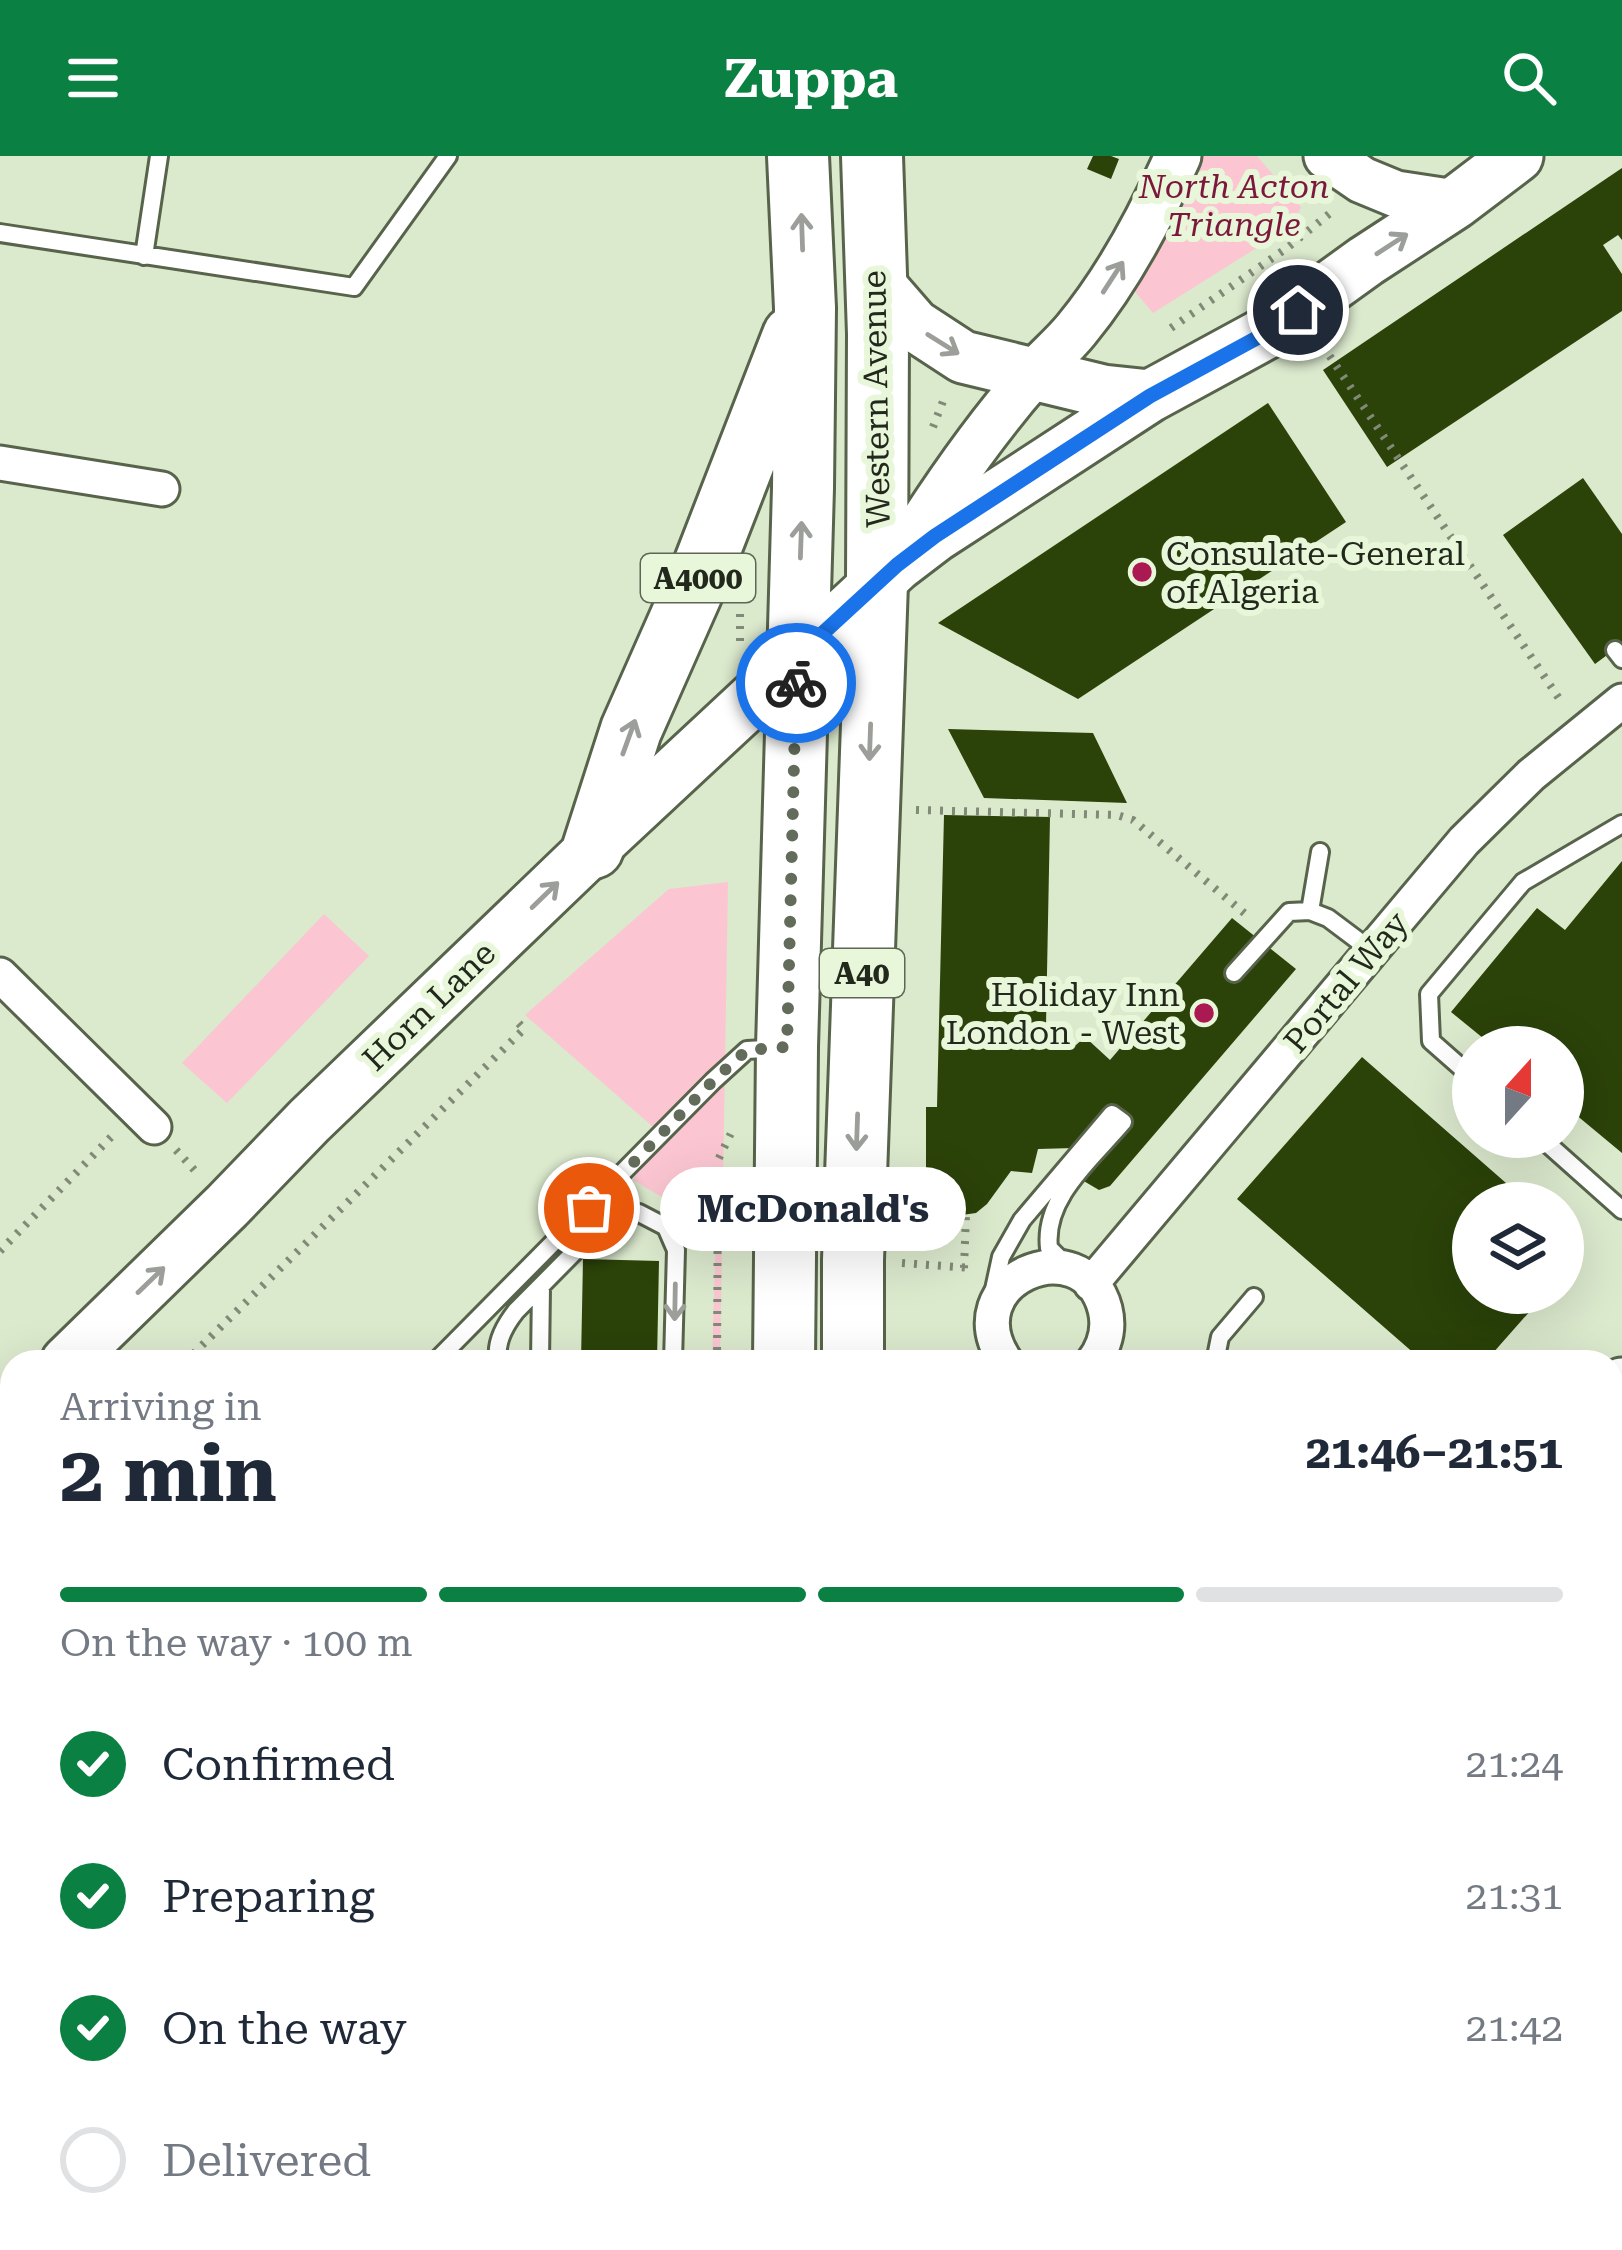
<!DOCTYPE html>
<html lang="en">
<head>
<meta charset="utf-8">
<style>
  :root { --surface:#fff; --page:#f2f2f3; --text:#1f2937; --muted:#747a83; --line:#e0e1e3; --accent:#0b8043 }
  body { margin:0; font-family:"Roboto Serif",serif; background:var(--page); color:var(--text); height:100vh; display:flex; flex-direction:column; font-size:45px; white-space:nowrap }
  * { box-sizing:border-box; margin:0 }
  p { font-size:39px; color:var(--muted) }
  .icon { flex:none; width:66px; height:66px; fill:none; stroke:currentColor; stroke-width:2; stroke-linecap:round; stroke-linejoin:round }
  .map { position:relative; flex:1; overflow:hidden }
  .panel { position:absolute; left:0px; top:1194px; width:1623px; height:900px; display:flex; flex-direction:column; background:var(--surface); border-radius:36px 36px 0 0; box-shadow:0 12px 48px #0002 }
  .panel>* { flex:none }
  .needle { width:78px; rotate:21deg }
  .fabs { position:absolute; left:1452px; top:870px; display:grid; gap:24px }
  .fabs a { display:grid; place-items:center; width:132px; height:132px; border-radius:50%; background:var(--surface); box-shadow:0 12px 48px #0002; font-size:60px }
  .pin { position:absolute; display:grid; place-items:center; width:102px; height:102px; color:#fff; margin:-51px; border:6px solid #fff; border-radius:50%; box-shadow:0 3px 12px #0007 }
  .courier { position:absolute; display:grid; place-items:center; width:120px; height:120px; margin:-60px; border:9px solid #1a73e8; border-radius:50%; background:#fff; color:#222; box-shadow:0 3px 15px #0007 }
  .bubble { position:absolute; height:84px; border-radius:42px; background:var(--surface); box-shadow:0 12px 48px #0002; font-size:39px; font-weight:700; line-height:84px; text-align:center }
  .head em { font-style:normal; font-weight:700 }
  .head div { display:flex; flex-direction:column-reverse }
  .head { display:flex; align-items:center; justify-content:space-between; height:204px; padding:0 60px }
  h1 { font-size:78px; font-weight:700; line-height:90px }
  .bar { display:grid; grid-template-columns:repeat(4,1fr); gap:18px 12px; align-content:center; height:144px; padding:0 60px }
  .bar i { height:15px; border-radius:9px; background:var(--line) }
  .bar .selected { background:var(--accent) }
  .bar p { grid-column:span 4 }
  ol { padding:0 60px; list-style:none }
  li { display:flex; align-items:center; gap:36px; height:132px }
  li p { margin-inline-start:auto }
  li .icon { padding:12px; border-radius:50%; background:var(--accent); color:#fff; stroke-width:4 }
  li:last-child { color:var(--muted) }
  li i { width:66px; height:66px; border:6px solid var(--line); border-radius:50% }
  header { display:flex; justify-content:space-between; align-items:center; height:156px; padding:0 60px; background:var(--accent); color:#fff; font-size:54px; font-weight:700 }
  .map>svg:first-child { display:block }
  .green { fill:#fbc6d1 }
  .building { fill:#2b4209 }
  .lines { fill:none; stroke-linecap:round; stroke-linejoin:round }
  .lane-casing { stroke:#57634b; stroke-width:22 }
  .street-casing { stroke:#57634b; stroke-width:39 }
  .secondary-casing { stroke:#57634b; stroke-width:51 }
  .primary-casing { stroke:#57634b; stroke-width:57 }
  .highway-casing { stroke:#57634b; stroke-width:66 }
  .path { stroke:#818a77; stroke-width:8; stroke-dasharray:3 9; stroke-linecap:butt }
  .lane { stroke:#fff; stroke-width:16 }
  .street { stroke:#fff; stroke-width:33 }
  .secondary { stroke:#fff; stroke-width:45 }
  .primary { stroke:#fff; stroke-width:51 }
  .highway { stroke:#fff; stroke-width:60 }
  .oneway { stroke:#9c9e99 }
  .done { stroke:#636c5b; stroke-width:12; stroke-dasharray:0 21.6 }
  .route { stroke:#1a73e8; stroke-width:15 }
  .poi-dot { fill:#aa1952; stroke:#e8f7da; stroke-width:4.5 }
  .labels { text-anchor:middle; dominant-baseline:central; stroke-width:12; stroke-linejoin:round; paint-order:stroke }
  .shield { fill:#e8f7da; stroke:#5e6656; stroke-width:3 }
  .shield-label { font-size:30px; font-weight:bold; fill:#23281d }
  .park-label { font-size:33px; font-style:italic; fill:#7d183d; stroke:#e8f7da }
  .street-label { font-size:33px; fill:#23281d; stroke:#e8f7da }
  .poi-label { font-size:33px; fill:#23281d; stroke:#e8f7da; text-anchor:start }
</style>
</head>
<body>
<header><svg class="icon" aria-label="menu" viewBox="0 0 24 24"><path d="M4 6h16M4 12h16M4 18h16"/></svg>Zuppa<svg class="icon" aria-label="search" viewBox="0 0 24 24"><circle cx="10" cy="10" r="6"/><path d="M15 15l6 6"/></svg></header>
<div class="map">
<svg width="1622" height="2094" viewBox="0 0 1622 2094">
  <rect width="100%" height="100%" fill="#dbe9cd"/>
  <!-- green -->
  <path class="green" d="M1195 0H1257L1301 51 1293 69 1153 157 1131 131 1178 56Z
    M728 726 720 1206H712L716 1073 633 1024 660 977 525 859 669 733Z
    M324 758 369 800 227 947 182 907Z"/>
  <!-- building -->
  <path class="building" d="M1093 0H1111L1119 3 1111 23 1087 13Z
    M1622 12V84L1618 79 1603 89 1622 118V155L1387 311 1323 214Z
    M1268 247 1346 366 1078 543 938 467Z
    M1583 322 1622 378V488L1595 508 1503 379Z
    M948 573 1093 577 1127 647 984 642Z
    M944 659 1050 661 1046 869 1076 889 1085 881 1110 904 1232 762 1296 813 1110 1030 1099 1034 1082 1024 1074 992 1038 993 1032 1017 1011 1015 987 1048 976 1057 948 1061 935 1056 926 1040V951H937Z
    M1622 705V997L1563 948V891H1494L1451 856 1537 752 1565 774Z
    M1362 901 1529 1047H1473V1137H1546L1485 1206H1424L1237 1043Z
    M1563 1077 1583 1094 1563 1117Z
    M583 1103 659 1105 657 1206H581Z
    M1622 1338V1395L1616 1399 1611 1392V1346Z
    M1611 1795 1622 1802V1872L1611 1866Z
    M88 2082H159L136 2094H94Z
    M598 2082H670L671 2094H585Z
    M1004 2082H1120L1121 2094H1006Z
    M1315 2082H1390L1391 2094H1316Z"/>
  <g class="lines">
    <defs>
      <path id="lane" d="M0 77 354 131 448 0
        M144 100 159 0
        M1615 494 1622 503
        M1310 755 1320 696
        M1234 817 1289 756 1310 755 1328 762 1372 795
        M1473 922 1431 885 1429 838 1523 726 1622 668
        M1540 981 1622 1054
        M993 1138 1001 1101 1022 1064 1112 958 1123 966C1093 1002 1043 1041 1049 1092L1067 1110
        M435 1206 713 925 747 894 779 892
        M499 1206C494 1188 505 1169 516 1155L610 1060 639 1057 666 1071 676 1094 673 1206
        M540 1206 541 1131
        M1215 1206 1220 1181 1254 1141"/>
      <path id="street" d="M0 307 162 333
        M0 819 154 971
        M1091 1128 1464 685 1531 619 1622 545
        M1006 1206C950 1124 1083 1069 1105 1153 1110 1173 1105 1190 1093 1206
        M1611 1673 1622 1679
        M1611 1951 1622 1957
        M0 2042 12 2033
        M1540 2082 1561 2094
        M0 2091 3 2094
        M1503 2094 1511 2082"/>
      <path id="secondary" d="M1327 0 1362 24 1396 38 1455 47
        M898 406C938 341 981 278 1032 220 1046 204 1063 190 1076 174 1119 122 1151 61 1178 0"/>
      <path id="primary" d="M874 123 914 169 963 201 1103 235 1150 240
        M67 1206 227 1050 309 965 593 692 897 409 935 380 1150 240 1266 177 1366 105 1455 47 1517 0
        M1611 1237 1622 1228
        M0 1270 12 1259
        M895 2094 902 2082"/>
      <path id="highway" d="M593 692 631 574 704 409 793 180
        M784 1206 787 891 803 332 805 152 798 0
        M853 1206V1104L877 427 878 178 872 0
        M782 2082V2094
        M860 2082 861 2094"/>
    </defs>
    <!-- lane casing -->
    <use href="#lane" class="lane-casing"/>
    <!-- street casing -->
    <use href="#street" class="street-casing"/>
    <!-- secondary casing -->
    <use href="#secondary" class="secondary-casing"/>
    <!-- primary casing -->
    <use href="#primary" class="primary-casing"/>
    <!-- highway casing -->
    <use href="#highway" class="highway-casing"/>
    <!-- path -->
    <path class="path" d="M1171 172 1287 92 1334 54
      M1323 190 1562 547
      M933 271 945 240
      M740 458V491
      M916 654 1117 659 1133 664 1249 761
      M176 994 198 1018
      M0 1095 112 980
      M902 1107 971 1112
      M964 1112 966 1059
      M185 1206 524 873 513 861
      M717 1206 718 1004 734 971
      M717 2082 718 2094"/>
    <!-- lane -->
    <use href="#lane" class="lane"/>
    <!-- street -->
    <use href="#street" class="street"/>
    <!-- secondary -->
    <use href="#secondary" class="secondary"/>
    <!-- primary -->
    <use href="#primary" class="primary"/>
    <!-- highway -->
    <use href="#highway" class="highway"/>
  </g>
  <!-- one-way arrows -->
  <defs><path id="oneway-shaft" d="M-6 0H5M1.5-3L5.5 0L1.5 3" fill="none" stroke-width="1.6" stroke-linecap="round" stroke-linejoin="round" transform="scale(3)"/></defs>
  <g class="oneway">
    <use href="#oneway-shaft" transform="translate(802 76) rotate(-92)"/>
    <use href="#oneway-shaft" transform="translate(1392 88) rotate(-33)"/>
    <use href="#oneway-shaft" transform="translate(1113 121) rotate(-57)"/>
    <use href="#oneway-shaft" transform="translate(943 188) rotate(32)"/>
    <use href="#oneway-shaft" transform="translate(801 384) rotate(-88)"/>
    <use href="#oneway-shaft" transform="translate(629 581) rotate(-70)"/>
    <use href="#oneway-shaft" transform="translate(870 586) rotate(92)"/>
    <use href="#oneway-shaft" transform="translate(545 739) rotate(-44)"/>
    <use href="#oneway-shaft" transform="translate(857 976) rotate(92)"/>
    <use href="#oneway-shaft" transform="translate(151 1124) rotate(-44)"/>
    <use href="#oneway-shaft" transform="translate(675 1146) rotate(91)"/>
  </g>
  <g class="lines">
    <!-- done -->
    <path class="done" d="M589 1052 713 925 747 894 787 891 796 527"/>
    <!-- route -->
    <path class="route" d="M796 527 797 501 897 409 935 380 1150 240 1266 177 1298 154"/>
  </g>
  <!-- markers -->
  <g class="poi-dot">
    <circle cx="1142" cy="416" r="12"/>
    <circle cx="1204" cy="857" r="12"/>
  </g>
  <g class="labels">
    <!-- shield labels -->
    <g class="shield">
      <rect x="641" y="398" width="114" height="48" rx="9"/>
      <rect x="820" y="793" width="84" height="48" rx="9"/>
    </g>
    <g class="shield-label">
      <text x="698" y="422">A4000</text>
      <text x="862" y="817">A40</text>
    </g>
    <!-- park labels -->
    <g class="park-label">
      <text x="1234" y="30">North Acton<tspan x="1234" dy="38">Triangle</tspan></text>
    </g>
    <!-- street labels -->
    <g class="street-label">
      <text transform="translate(876 243) rotate(-91)">Western Avenue</text>
      <text transform="translate(1346 826) rotate(-50)">Portal Way</text>
      <text transform="translate(429 850) rotate(-44)">Horn Lane</text>
    </g>
    <!-- poi labels -->
    <g class="poi-label">
      <text x="1166" y="397">Consulate-General<tspan x="1166" dy="38">of Algeria</tspan></text>
      <text x="1180" y="838" text-anchor="end">Holiday Inn<tspan x="1180" dy="38">London - West</tspan></text>
    </g>
  </g>
</svg>
<div class="fabs">
<a><svg class="needle" viewBox="-14 -14 28 28"><path d="M0-13l5 13h-10z" fill="#e53935"/><path d="M0 13l5-13h-10z" fill="#747a83"/></svg></a>
<a><svg class="icon" aria-label="layers" viewBox="0 0 24 24"><path d="M12 4l9 5-9 5-9-5zM3 14l9 5 9-5"/></svg></a>
</div>
<div class="pin" style="left:589px;top:1052px;background:#ea580c"><svg class="icon" aria-label="bag" viewBox="0 0 24 24"><path d="M5 8h14l-1 12H6zM9 8a3 3 0 0 1 6 0"/></svg></div>
<div class="pin" style="left:1298px;top:154px;background:#1f2937"><svg class="icon" aria-label="home" viewBox="0 0 24 24"><path d="M3 11l9-7 9 7M6 9v11h12V9"/></svg></div>
<div class="courier" style="left:796px;top:527px"><svg class="icon" aria-label="bike" viewBox="0 0 24 24"><circle cx="6" cy="16" r="4"/><circle cx="18" cy="16" r="4"/><path d="M6 16l4-8h5l3 8M10 8l3 8H6M13 5h3"/></svg></div>
<div class="bubble" style="left:660px;top:1011px;width:306px">McDonald's</div>
<section class="panel">
<div class="head"><div><h1>2 min</h1><p>Arriving in</p></div><em>21:46–21:51</em></div>
<div class="bar"><i class="selected"></i><i class="selected"></i><i class="selected"></i><i></i><p>On the way · 100 m</p></div>
<ol>
<li><svg class="icon" aria-label="check" viewBox="0 0 24 24"><path d="M5 12l5 5 9-10"/></svg>Confirmed<p>21:24</p></li>
<li><svg class="icon" aria-label="check" viewBox="0 0 24 24"><path d="M5 12l5 5 9-10"/></svg>Preparing<p>21:31</p></li>
<li><svg class="icon" aria-label="check" viewBox="0 0 24 24"><path d="M5 12l5 5 9-10"/></svg>On the way<p>21:42</p></li>
<li><i></i>Delivered</li>
</ol>
</section>
</div>
</body>
</html>
